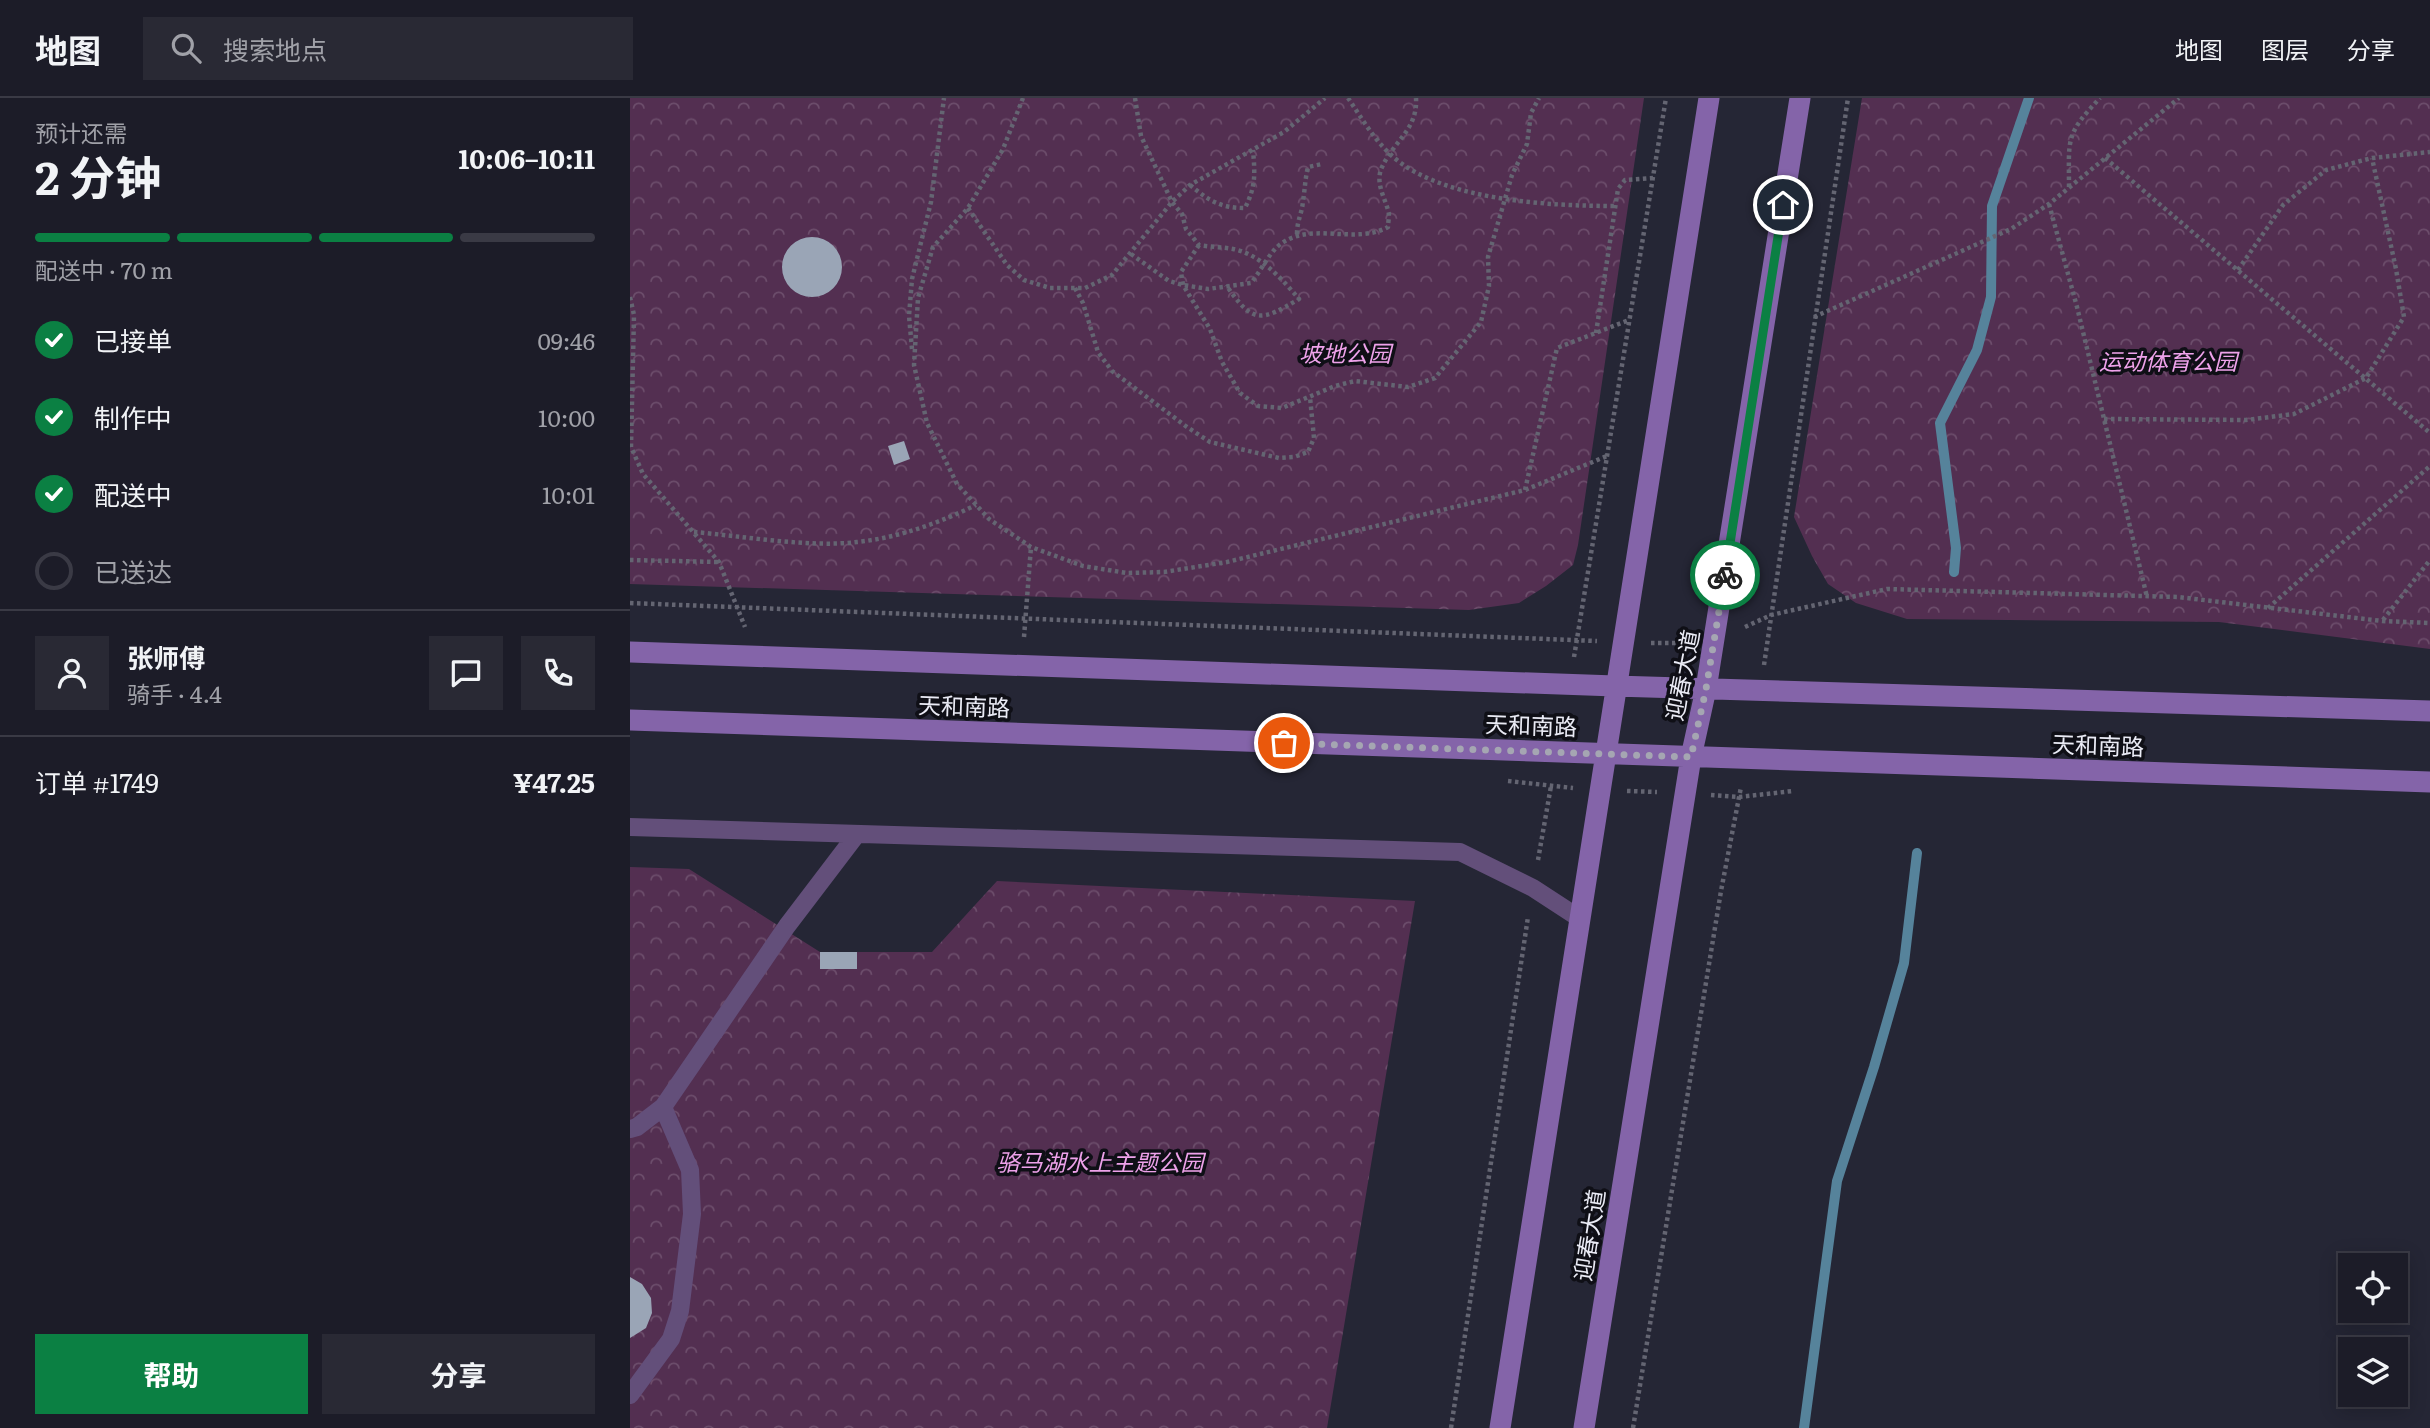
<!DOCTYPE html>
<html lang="zh">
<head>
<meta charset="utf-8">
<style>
  :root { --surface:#1c1c28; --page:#292934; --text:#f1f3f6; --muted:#a0a1a8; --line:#3a3a45; --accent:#0b8043 }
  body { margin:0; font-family:Literata,"Noto Sans SC",serif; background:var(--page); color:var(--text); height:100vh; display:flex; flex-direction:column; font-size:26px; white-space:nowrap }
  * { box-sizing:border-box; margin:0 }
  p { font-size:23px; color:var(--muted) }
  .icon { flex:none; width:38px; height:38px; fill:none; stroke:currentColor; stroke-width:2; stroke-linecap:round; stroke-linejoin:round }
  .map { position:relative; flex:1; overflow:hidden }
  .sheet { display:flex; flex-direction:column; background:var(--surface); width:630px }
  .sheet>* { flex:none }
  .buttons { position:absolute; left:1708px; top:1155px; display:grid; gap:14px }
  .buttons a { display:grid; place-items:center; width:70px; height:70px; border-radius:0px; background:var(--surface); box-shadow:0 4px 18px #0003,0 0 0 2px var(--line); font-size:35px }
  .pin { position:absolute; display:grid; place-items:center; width:60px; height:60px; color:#fff; margin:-30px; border:4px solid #fff; border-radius:50%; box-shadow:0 2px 7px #0007 }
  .courier { position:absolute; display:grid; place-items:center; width:70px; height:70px; margin:-35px; border:5px solid #0b8043; border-radius:50%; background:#fff; color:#222; box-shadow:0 2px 9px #0007 }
  .summary em { font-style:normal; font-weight:700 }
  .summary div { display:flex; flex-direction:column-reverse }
  .summary { display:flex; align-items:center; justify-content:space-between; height:119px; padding:0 35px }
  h1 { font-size:46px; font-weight:700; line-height:52px }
  .bar { display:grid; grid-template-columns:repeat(4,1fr); gap:10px 7px; align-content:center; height:84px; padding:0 35px }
  .bar i { height:9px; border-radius:5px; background:var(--line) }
  .bar .active { background:var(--accent) }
  .bar p { grid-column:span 4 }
  .line { display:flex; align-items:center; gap:18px; padding:0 35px; border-top:2px solid var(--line) }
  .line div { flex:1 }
  .round { display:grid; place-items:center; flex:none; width:74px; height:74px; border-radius:0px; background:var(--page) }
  ol { padding:0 35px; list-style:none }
  li { display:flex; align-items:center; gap:21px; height:77px }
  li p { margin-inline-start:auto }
  li .icon { padding:7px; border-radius:50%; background:var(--accent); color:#fff; stroke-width:4 }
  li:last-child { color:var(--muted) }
  li i { width:38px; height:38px; border:4px solid var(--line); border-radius:50% }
  .action { display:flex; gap:14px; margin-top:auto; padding:14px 35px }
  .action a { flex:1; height:80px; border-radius:0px; background:var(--accent); color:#fff; font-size:28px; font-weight:700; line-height:80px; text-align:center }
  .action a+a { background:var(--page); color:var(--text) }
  header { display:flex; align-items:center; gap:42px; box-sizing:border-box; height:98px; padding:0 35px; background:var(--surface); border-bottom:2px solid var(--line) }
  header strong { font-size:33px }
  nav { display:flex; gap:38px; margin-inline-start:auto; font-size:24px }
  .search { width:490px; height:63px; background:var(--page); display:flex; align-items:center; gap:18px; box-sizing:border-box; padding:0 24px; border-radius:0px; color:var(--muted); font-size:26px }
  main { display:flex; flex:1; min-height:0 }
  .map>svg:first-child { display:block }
  .park { fill:url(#park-crowns) }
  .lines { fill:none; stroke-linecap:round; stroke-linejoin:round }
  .stream { stroke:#56839b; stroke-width:10 }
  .building { fill:#9aa5b6 }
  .path { stroke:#646572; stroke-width:4.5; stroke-dasharray:3.5 3.5; stroke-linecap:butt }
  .lane { stroke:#634f7a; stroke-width:18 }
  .secondary { stroke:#8464a9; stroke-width:21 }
  .done { stroke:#a5a6b2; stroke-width:7; stroke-dasharray:0 12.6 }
  .route { stroke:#0b8043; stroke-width:9 }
  .labels { text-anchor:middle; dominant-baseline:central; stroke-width:7; stroke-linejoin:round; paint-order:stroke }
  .park-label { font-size:23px; font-style:italic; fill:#eea2ea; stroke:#0f0f16 }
  .street-label { font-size:23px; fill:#eaebf5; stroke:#0f0f16 }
</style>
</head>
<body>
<header>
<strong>地图</strong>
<div class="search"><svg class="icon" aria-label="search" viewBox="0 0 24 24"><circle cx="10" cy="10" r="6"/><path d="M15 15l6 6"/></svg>搜索地点</div>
<nav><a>地图</a><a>图层</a><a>分享</a></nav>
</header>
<main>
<section class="sheet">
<div class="summary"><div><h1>2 分钟</h1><p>预计还需</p></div><em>10:06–10:11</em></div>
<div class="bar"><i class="active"></i><i class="active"></i><i class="active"></i><i></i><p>配送中 · 70 m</p></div>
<ol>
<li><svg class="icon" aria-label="check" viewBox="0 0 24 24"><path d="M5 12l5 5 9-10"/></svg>已接单<p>09:46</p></li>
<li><svg class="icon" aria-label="check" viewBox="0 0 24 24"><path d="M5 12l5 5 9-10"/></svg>制作中<p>10:00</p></li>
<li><svg class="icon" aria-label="check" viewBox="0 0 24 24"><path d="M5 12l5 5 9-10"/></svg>配送中<p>10:01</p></li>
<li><i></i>已送达</li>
</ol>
<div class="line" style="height:126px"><a class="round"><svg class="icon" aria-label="person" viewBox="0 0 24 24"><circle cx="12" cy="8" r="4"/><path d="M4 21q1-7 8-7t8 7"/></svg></a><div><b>张师傅</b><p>骑手 · 4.4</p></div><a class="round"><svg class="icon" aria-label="chat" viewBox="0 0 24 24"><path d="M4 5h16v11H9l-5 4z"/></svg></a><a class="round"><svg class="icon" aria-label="phone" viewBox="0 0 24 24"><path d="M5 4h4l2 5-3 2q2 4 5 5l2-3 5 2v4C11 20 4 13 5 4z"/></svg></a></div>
<div class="line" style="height:91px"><div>订单 #1749</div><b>¥47.25</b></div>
<div class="action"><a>帮助</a><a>分享</a></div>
</section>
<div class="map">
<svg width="1800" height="1330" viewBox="0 0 1800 1330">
  <defs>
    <pattern id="park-crowns" width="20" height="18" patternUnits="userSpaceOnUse" patternTransform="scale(1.75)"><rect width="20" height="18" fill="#532f51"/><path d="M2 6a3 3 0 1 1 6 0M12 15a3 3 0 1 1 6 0" fill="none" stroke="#6c4d6b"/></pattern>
  </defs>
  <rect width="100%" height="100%" fill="#252635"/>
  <!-- park -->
  <path class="park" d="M0 0H1014L948 447 943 467 916 488 889 505 839 512 0 486Z
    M1232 0H1800V551L1589 524 1277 521 1226 505 1198 486 1182 458 1164 419Z
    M0 769 59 771 190 854H302L367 783 785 803 697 1330H0Z"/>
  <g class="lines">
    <!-- stream -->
    <path class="stream" d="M1324 474 1326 450 1310 325 1347 252 1361 199 1362 108 1399 0
      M1174 1330 1207 1083 1244 969 1274 865 1287 755"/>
  </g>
  <!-- building -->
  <path class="building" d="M152 169a30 30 0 1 1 60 0a30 30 0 1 1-60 0Z
    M274 343 280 361 264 367 258 348Z
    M190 854H227V871H190Z
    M0 1179 12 1186 21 1200 22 1215 16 1230 0 1240Z"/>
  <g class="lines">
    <!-- path -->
    <path class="path" d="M393 0 373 51 338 110 303 149 288 200 284 267 297 325 327 386 359 421 401 449 453 468 497 475 534 474 597 464 895 392 977 358
      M505 0 511 38 542 104 552 116 556 131 569 147C580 149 592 149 603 151 630 156 652 181 669 201 630 224 623 226 596 187
      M718 0C731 19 743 40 760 56 809 103 921 108 985 108
      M1475 60 1800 335
      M560 87C579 103 591 110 615 110 626 88 625 76 623 52
      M1439 89C1439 40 1435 37 1470 0
      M1419 106 1447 209 1517 499
      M338 110 377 167 394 182 420 190H455L482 177 542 104 560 87 654 34 695 0
      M667 136C667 122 672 116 673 103 675 91 675 81 678 69L692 66
      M569 147 551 174 553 187 580 231 592 264 610 295 628 308 652 310 705 288 725 283 778 289 805 280 851 224 859 188 858 159 882 77 897 46 901 15 909 0
      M501 156 539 183 553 187 578 191 621 185C630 174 637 159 647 149 678 121 724 148 758 129 758 124 760 117 758 112 754 98 745 84 752 69 764 43 788 31 786 0
      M1608 172 1653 107 1696 72 1742 60 1800 54
      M445 190 453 205 468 254 482 273 557 329 580 344 649 360 664 359 678 354 684 340 680 299
      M0 199 4 217 1 349 13 376 89 464 115 529
      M1184 219 1381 131 1419 106 1549 0
      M966 235 988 91 995 82 1023 80
      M282 251 279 218 282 181 301 104 314 0
      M1474 321 1616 322 1664 316 1736 280 1774 219 1766 171 1742 60
      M895 392 927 250 999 222
      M64 434C113 438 179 450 227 444 268 440 309 425 346 407
      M0 462 89 464
      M0 505 967 543
      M1638 510 1800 368
      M1753 522 1800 462
      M1115 529 1141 517 1257 491 1548 499 1752 523 1800 525
      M394 539 401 449
      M1021 545H1054
      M944 559 1036 0
      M1134 567 1218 0
      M878 683 943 690
      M997 693 1027 694
      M1081 697 1109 699 1163 693
      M908 762 921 688
      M821 1330 898 819
      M1003 1330 1091 793 1111 689"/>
    <!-- lane -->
    <path class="lane" d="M0 729 830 754 903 790 949 820
      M0 1031 7 1029 33 1009 157 828 227 736
      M0 1297 41 1241 50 1213 62 1116 60 1072 33 1009"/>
    <!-- secondary -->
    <path class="secondary" d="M0 554 985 588 1800 613
      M0 622 1800 684
      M870 1330 1079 0
      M954 1330 1061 659 1076 591 1170 0"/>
  </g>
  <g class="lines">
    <!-- done -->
    <path class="done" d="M654 645 1061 659 1076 591 1095 477"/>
    <!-- route -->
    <path class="route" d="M1095 477 1153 107"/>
  </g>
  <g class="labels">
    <!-- park labels -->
    <g class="park-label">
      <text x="715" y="254">坡地公园</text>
      <text x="1538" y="262">运动体育公园</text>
      <text x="470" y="1063">骆马湖水上主题公园</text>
    </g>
    <!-- street labels -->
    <g class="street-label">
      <text transform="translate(1051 577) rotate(-79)">迎春大道</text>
      <text transform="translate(334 607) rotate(2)">天和南路</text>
      <text transform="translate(901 626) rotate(2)">天和南路</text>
      <text transform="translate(1468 646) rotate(2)">天和南路</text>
      <text transform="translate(958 1137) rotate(-81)">迎春大道</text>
    </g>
  </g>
</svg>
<div class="buttons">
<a><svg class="icon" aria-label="locate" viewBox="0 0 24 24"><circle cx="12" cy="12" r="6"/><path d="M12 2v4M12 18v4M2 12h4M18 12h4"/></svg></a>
<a><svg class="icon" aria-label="layers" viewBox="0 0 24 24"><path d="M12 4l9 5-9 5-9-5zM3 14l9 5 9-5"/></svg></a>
</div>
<div class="pin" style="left:654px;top:645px;background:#ea580c"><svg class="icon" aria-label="bag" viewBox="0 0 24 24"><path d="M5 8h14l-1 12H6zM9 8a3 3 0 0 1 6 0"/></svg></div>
<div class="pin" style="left:1153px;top:107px;background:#1f2937"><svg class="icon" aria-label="home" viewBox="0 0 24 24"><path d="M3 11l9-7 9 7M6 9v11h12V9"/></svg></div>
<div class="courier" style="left:1095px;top:477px"><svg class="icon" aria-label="bike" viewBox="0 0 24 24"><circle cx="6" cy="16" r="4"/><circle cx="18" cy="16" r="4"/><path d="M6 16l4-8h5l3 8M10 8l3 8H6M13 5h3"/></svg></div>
</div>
</main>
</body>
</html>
